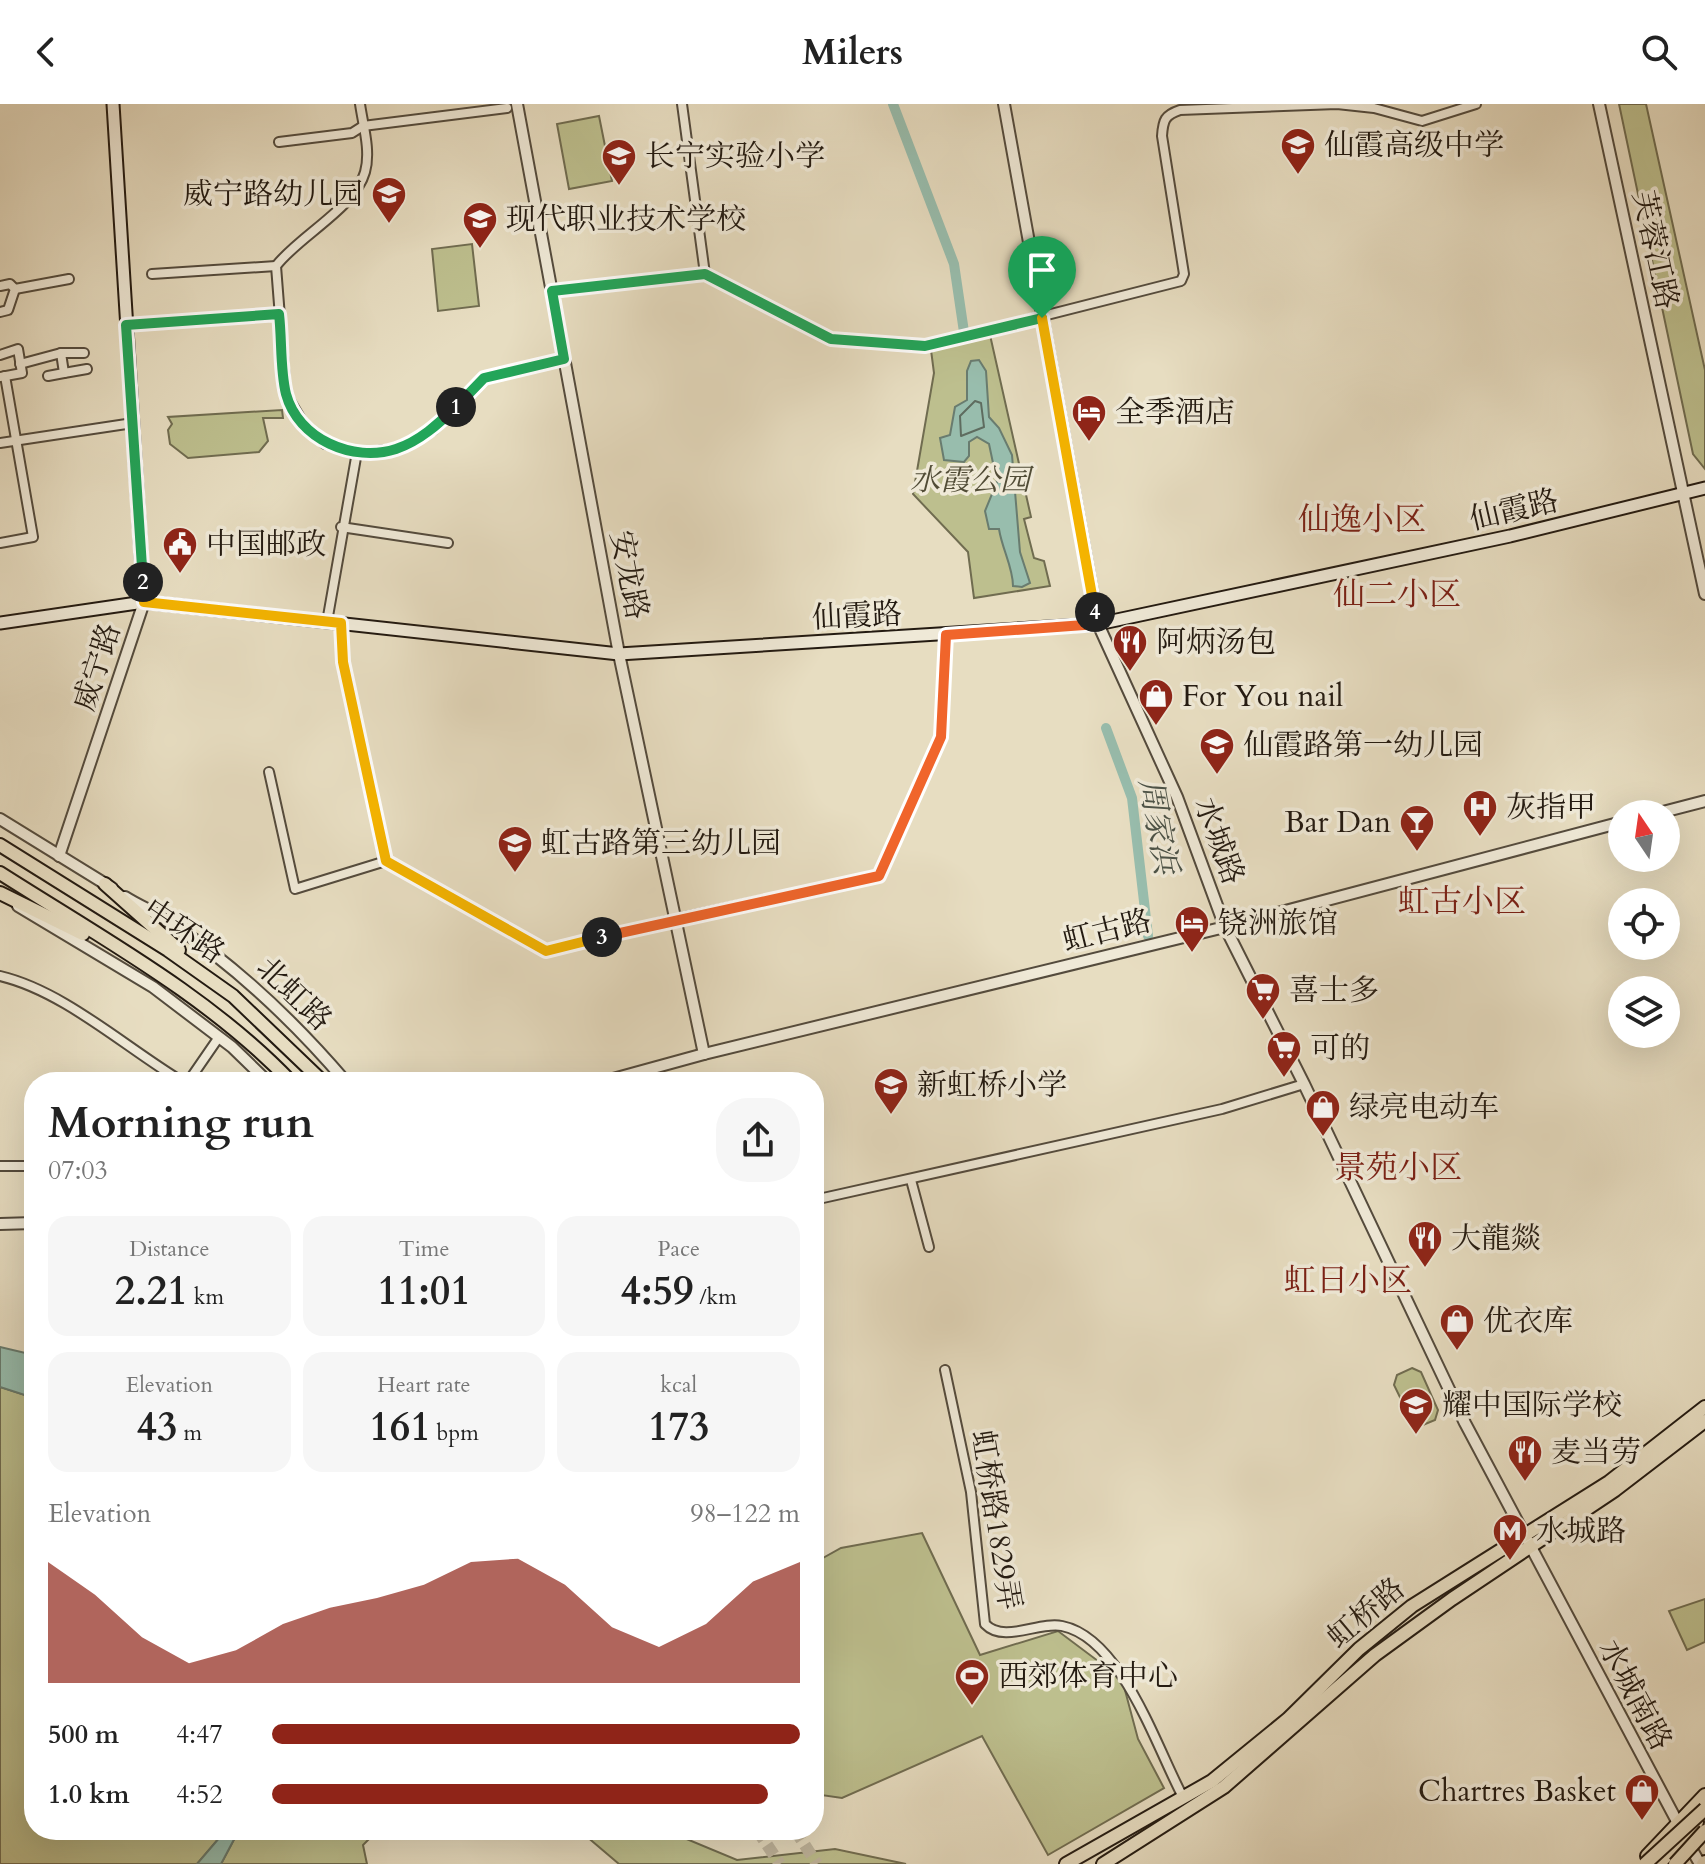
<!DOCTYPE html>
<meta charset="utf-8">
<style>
body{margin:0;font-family:Cardo,"Noto Serif SC",serif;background:#f6f6f6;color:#222;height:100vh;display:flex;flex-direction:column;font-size:30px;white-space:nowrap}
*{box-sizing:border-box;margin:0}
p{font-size:26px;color:#767676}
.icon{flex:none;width:44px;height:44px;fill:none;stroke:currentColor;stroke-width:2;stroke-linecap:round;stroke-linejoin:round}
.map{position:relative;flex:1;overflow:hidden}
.drawer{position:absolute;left:24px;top:968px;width:800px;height:768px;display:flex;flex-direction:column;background:#fff;border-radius:32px;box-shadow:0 8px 32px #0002}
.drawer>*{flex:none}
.needle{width:52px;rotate:347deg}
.buttons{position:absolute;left:1608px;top:696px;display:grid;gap:16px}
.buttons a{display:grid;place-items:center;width:72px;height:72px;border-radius:50%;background:#fff;box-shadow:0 8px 32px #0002;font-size:40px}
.pin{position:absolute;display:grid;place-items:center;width:68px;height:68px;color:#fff;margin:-82px -34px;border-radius:50% 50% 50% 0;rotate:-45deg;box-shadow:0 0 8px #0007}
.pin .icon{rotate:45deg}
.km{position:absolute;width:40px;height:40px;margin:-20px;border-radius:50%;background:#222;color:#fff;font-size:22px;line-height:40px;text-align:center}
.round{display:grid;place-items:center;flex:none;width:84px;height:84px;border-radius:32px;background:#f6f6f6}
.head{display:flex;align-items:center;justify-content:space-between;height:136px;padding:0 24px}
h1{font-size:44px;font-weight:800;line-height:60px}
.metrics{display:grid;grid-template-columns:repeat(3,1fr);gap:12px;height:136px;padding:8px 24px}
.metrics div{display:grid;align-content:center;border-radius:20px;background:#f6f6f6;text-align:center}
.metrics b{font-size:40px;font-weight:800}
.metrics small{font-size:22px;font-weight:400}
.metrics p{font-size:22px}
.chart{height:224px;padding:16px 24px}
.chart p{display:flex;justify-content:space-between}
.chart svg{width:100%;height:144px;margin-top:8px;fill:#8f2418;opacity:.7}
ul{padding:0 24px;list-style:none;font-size:26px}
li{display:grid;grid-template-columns:128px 96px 1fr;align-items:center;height:60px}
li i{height:20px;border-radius:10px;background:#8f2418}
header{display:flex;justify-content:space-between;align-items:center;height:104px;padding:0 24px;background:#fff;font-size:36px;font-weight:800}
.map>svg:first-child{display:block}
.green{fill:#bdbf8e;stroke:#706c50;stroke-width:2}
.water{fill:#98bdad;stroke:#697c6f;stroke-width:2}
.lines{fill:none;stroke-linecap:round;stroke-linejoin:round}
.shore{stroke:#5e6c5f;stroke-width:2}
.canal{stroke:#98bdad;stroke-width:10}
.trunk-tunnel{stroke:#c0b69e;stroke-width:12;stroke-dasharray:12 6;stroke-linecap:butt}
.minor-casing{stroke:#544b3d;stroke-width:12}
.tertiary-casing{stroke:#544b3d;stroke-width:14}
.secondary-casing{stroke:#231a11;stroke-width:15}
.primary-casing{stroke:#231a11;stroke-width:16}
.trunk-casing{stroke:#231a11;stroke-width:16}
.minor{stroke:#efe9d7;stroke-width:8}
.tertiary{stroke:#efe9d7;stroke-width:10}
.secondary{stroke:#efe9d7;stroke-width:11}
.primary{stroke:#e7ddc1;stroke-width:12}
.trunk{stroke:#e7ddc1;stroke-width:12}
.trunk-bridge-casing{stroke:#231a11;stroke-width:16;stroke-linecap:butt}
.trunk-bridge{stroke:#e7ddc1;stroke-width:12}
.split-1-casing{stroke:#fff;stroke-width:16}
.split-2-casing{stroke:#fff;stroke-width:16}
.split-3-casing{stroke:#fff;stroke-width:16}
.split-4-casing{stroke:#fff;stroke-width:16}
.split-5-casing{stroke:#fff;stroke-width:16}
.split-1{stroke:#22a559;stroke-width:10}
.split-2{stroke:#22a559;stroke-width:10}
.split-3{stroke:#f5b400;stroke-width:10}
.split-4{stroke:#f0652b;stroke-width:10}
.split-5{stroke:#f5b400;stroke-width:10}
.labels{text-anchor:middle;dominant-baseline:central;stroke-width:7;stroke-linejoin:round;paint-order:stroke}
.poi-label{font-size:30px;fill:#231a11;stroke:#efe9d7;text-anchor:start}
.street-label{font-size:30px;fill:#231a11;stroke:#efe9d7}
.park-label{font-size:30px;font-style:italic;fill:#514c36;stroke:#efe9d7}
.neighbourhood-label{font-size:32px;fill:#7a1f14;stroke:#efe9d7}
.water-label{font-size:32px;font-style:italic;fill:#4c5348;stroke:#efe9d7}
</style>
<header><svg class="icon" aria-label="back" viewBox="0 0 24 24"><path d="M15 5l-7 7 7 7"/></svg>Milers<svg class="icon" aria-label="search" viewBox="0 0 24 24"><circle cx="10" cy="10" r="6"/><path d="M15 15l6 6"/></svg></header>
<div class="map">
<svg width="1705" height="1760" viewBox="0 0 1705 1760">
<rect width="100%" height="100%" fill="#e7ddc1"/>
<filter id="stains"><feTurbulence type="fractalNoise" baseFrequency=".0025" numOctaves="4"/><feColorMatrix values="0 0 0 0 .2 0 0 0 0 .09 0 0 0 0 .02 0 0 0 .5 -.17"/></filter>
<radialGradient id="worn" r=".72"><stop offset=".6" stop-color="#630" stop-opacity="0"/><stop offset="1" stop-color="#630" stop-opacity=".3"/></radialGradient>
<g class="green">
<path d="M1619,0h27l59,266v99l-12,-15z"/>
<path d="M599,12l13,65 -43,8 -12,-65z"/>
<path d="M472,140l7,62 -41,5 -6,-62z"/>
<path d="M990,231l41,182 -7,2 10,39 10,3 6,25 -76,12 -6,-46 -55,-58 21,-121 -3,-23z"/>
<path d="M282,306l1,8h-20l5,23 -9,11 -71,6 -18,-14 -2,-14 4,-6 -4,-7z"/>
<path d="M1412,1264l9,4 17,38 -3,10 -12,5 -10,-1 -19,-39 3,-10z"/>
<path d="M0,1283l34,11v432h192l-29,34h-197z"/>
<path d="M922,1429l58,122 78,-24 64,48 16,60 26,49 -116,67 -66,-119 -140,62 -28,-4v-231l27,-15z"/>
<path d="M1705,1495v43l-18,8 -18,-39z"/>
<path d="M239,1726h139l-15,15 4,19h-146z"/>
<path d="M579,1726h86l72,30 98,-11 71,15h-287z"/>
</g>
<g class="water">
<path d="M979,256l7,11 3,46 10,11 13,27 8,97 10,31 -8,4 -9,-1c0,-19 -11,-37 -14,-57h-10l-4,-18 12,-29 -8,-38 -12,-7 -8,5v14l-5,6 -20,-2 -4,-22 10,-3 5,-28 12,-7v-29l4,-10z"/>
<path d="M0,1243l34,8v43l-34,-11z"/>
<path d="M226,1726h13l-18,34h-24z"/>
</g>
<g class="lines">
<path class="shore" d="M975,297l6,2 3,24 -23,9 -1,-20z"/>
<g class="canal">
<path d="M893,0l61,160 10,68"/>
<path d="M1106,624l26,70 16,138"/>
</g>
<g class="trunk-tunnel">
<path d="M757,1726l23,34"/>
<path d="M795,1726l22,34"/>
</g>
<g class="minor-casing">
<g id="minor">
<path d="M360,0c3,21 11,47 5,68 -10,36 -66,64 -89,94l10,128 19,32 20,18 36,9 34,-4 38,-19 51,-52 80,-19"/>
<path d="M682,0l23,170"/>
<path d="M279,38l73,-9 11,-7 144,-18"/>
<path d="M152,170l124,-8"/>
<path d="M0,182l10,-2 5,5 -7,21 -8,2"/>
<path d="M15,185l54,-10"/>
<path d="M552,187l153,-17 126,65 94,7 256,-65 3,-7 -22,-138c1,-16 3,-21 18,-26l157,-6 37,4 48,13 54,-17"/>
<path d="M126,221l153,-11"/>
<path d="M0,251l18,-6 4,24 -22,4"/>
<path d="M20,260l41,-11h23"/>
<path d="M64,269l23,-4"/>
<path d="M48,272l16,-3 -3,-20"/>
<path d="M0,339l133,-20"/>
<path d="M341,423l107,16"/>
<path d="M0,439l33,-6 -28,-161"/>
<path d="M327,518l30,-170"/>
<path d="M341,519l2,39 43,199 160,90 129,-32 204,-43 62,-139 5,-102"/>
<path d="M269,668l26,117 91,-28"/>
<path d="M0,872c64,15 126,72 183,106"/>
<path d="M188,978l31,-45"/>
<path d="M0,1062h34"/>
<path d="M911,1076l18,67"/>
<path d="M814,1096l408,-91 82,-25"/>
<path d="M945,1266l26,122 14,132c19,20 54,-3 77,2 60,12 95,123 121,171"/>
</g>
</g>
<g class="tertiary-casing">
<g id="tertiary">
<path d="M517,0l102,550 85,400"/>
<path d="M1004,0l94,520 79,173 48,130 79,157 161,339 215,404"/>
<path d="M1599,0l106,490"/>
<path d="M1655,710l50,-13"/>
<path d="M0,715l112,69"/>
<path d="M59,752l85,-254"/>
<path d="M125,793c14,9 30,15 43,24 68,45 125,99 178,161"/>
<path d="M18,802l135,81 79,60 36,35"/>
<path d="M602,978l102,-28 521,-127 397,-105"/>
<path d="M0,1120l34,-1"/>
<path d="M1687,1737l13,23"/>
</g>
</g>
<g class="secondary-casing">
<g id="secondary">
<path d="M113,0l31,498"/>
<path d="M0,519l144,-21 475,52 479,-30 412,-88 195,-48"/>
</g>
</g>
<g class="primary-casing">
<g id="primary">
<path d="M1647,1752l58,-61"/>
<path d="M1066,1760l146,-83 76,-62 71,-70 53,-43 197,-124 96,-75"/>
<path d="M1103,1760l121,-77 151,-132 77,-56 163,-109 90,-69"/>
<path d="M1659,1760l38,-42"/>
<path d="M1703,1760l2,-2"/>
</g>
</g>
<g class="trunk-casing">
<g id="trunk">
<path d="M0,741l168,105 65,46 90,86"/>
<path d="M0,769c100,64 209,123 291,209"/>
<path d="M105,780l74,66"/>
<path d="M0,789l83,41"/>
</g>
</g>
<use href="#minor" class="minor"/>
<use href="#tertiary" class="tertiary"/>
<use href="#secondary" class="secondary"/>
<use href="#primary" class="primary"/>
<use href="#trunk" class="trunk"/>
<g class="trunk-bridge-casing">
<g id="trunk-bridge">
<path d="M1645,1760l60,-55"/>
<path d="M1675,1760l30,-33"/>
</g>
</g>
<use href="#trunk-bridge" class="trunk-bridge"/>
</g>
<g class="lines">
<g class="split-1-casing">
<path id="split-1" d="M456,303l28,-29 80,-19 -12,-68 153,-17 126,65 94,7 117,-28"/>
</g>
<g class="split-2-casing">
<path id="split-2" d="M143,478l-17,-257 153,-11c3,25 1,56 7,80 12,45 67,69 110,55 24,-8 42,-25 60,-42"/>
</g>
<g class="split-3-casing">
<path id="split-3" d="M143,478l1,20 197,21 2,39 43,199 160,90 56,-14"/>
</g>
<g class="split-4-casing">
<path id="split-4" d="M602,833l277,-61 62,-139 5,-102 152,-11 -3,-12"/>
</g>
<g class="split-5-casing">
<path id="split-5" d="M1042,214l53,294"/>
</g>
<use href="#split-1" class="split-1"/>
<use href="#split-2" class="split-2"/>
<use href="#split-3" class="split-3"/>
<use href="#split-4" class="split-4"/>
<use href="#split-5" class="split-5"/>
</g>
<defs>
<g id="school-pin" transform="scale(1.8)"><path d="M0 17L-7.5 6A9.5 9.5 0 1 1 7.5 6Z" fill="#8f2418" stroke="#efe9d7"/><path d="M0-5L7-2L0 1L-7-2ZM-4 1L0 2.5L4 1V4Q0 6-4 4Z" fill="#fff"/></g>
<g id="hotel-pin" transform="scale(1.8)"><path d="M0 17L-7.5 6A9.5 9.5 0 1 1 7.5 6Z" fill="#8f2418" stroke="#efe9d7"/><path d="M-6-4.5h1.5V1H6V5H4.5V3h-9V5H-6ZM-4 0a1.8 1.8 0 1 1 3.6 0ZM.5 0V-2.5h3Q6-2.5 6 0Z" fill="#fff"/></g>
<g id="civic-pin" transform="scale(1.8)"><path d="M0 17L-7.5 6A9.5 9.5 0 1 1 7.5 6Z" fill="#8f2418" stroke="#efe9d7"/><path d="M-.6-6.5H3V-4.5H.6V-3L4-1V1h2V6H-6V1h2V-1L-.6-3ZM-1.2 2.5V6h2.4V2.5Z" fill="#fff"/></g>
<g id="restaurant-pin" transform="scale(1.8)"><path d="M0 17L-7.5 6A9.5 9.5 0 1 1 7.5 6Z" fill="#8f2418" stroke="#efe9d7"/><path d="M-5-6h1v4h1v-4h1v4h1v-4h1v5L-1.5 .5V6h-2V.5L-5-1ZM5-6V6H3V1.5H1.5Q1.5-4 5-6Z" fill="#fff"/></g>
<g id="shop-pin" transform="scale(1.8)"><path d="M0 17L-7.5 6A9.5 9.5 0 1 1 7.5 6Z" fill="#8f2418" stroke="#efe9d7"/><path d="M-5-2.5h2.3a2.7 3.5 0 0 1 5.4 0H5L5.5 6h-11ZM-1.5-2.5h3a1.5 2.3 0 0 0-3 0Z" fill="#fff"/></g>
<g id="hospital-pin" transform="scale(1.8)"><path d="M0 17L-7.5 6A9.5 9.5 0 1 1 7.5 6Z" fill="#8f2418" stroke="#efe9d7"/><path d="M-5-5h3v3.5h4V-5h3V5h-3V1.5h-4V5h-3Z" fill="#fff"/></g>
<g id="bar-pin" transform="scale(1.8)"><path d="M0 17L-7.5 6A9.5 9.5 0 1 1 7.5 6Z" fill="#8f2418" stroke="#efe9d7"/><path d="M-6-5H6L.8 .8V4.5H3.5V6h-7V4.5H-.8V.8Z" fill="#fff"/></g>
<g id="supermarket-pin" transform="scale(1.8)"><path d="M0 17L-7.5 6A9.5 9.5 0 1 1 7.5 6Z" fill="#8f2418" stroke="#efe9d7"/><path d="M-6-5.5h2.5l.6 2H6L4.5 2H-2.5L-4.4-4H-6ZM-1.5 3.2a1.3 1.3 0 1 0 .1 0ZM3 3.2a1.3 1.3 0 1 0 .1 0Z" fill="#fff"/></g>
<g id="metro-pin" transform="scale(1.8)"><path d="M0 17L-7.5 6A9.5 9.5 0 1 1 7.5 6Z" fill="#8f2418" stroke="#efe9d7"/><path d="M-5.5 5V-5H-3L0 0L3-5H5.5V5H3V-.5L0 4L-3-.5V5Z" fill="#fff"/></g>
<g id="stadium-pin" transform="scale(1.8)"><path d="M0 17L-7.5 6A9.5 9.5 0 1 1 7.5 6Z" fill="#8f2418" stroke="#efe9d7"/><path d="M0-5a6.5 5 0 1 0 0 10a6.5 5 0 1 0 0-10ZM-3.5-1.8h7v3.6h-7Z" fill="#fff"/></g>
</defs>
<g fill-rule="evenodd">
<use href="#school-pin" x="1298" y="41"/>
<use href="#school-pin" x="619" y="52"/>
<use href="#school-pin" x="389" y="90"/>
<use href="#school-pin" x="480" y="115"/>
<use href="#hotel-pin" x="1089" y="308"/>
<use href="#civic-pin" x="180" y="440"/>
<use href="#restaurant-pin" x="1130" y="538"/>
<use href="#shop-pin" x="1156" y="592"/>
<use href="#school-pin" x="1217" y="641"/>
<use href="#hospital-pin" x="1480" y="703"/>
<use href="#bar-pin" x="1417" y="718"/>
<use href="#school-pin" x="515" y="739"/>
<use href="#hotel-pin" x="1192" y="819"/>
<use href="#supermarket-pin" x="1263" y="886"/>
<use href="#supermarket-pin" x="1284" y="944"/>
<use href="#school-pin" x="891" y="981"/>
<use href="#shop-pin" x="1323" y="1003"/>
<use href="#restaurant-pin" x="1425" y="1134"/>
<use href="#shop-pin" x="1457" y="1217"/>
<use href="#school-pin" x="1416" y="1301"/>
<use href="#restaurant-pin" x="1525" y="1348"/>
<use href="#metro-pin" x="1510" y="1427"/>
<use href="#stadium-pin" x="972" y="1572"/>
<use href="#shop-pin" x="1642" y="1687"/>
</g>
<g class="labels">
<g class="poi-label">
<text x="1324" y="41">仙霞高级中学</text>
<text x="645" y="52">长宁实验小学</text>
<text x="363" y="90" text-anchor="end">威宁路幼儿园</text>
<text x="506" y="115">现代职业技术学校</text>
<text x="1115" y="308">全季酒店</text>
<text x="206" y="440">中国邮政</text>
<text x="1156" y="538">阿炳汤包</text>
<text x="1182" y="592">For You nail</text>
<text x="1243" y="641">仙霞路第一幼儿园</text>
<text x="1506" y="703">灰指甲</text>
<text x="1391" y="718" text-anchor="end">Bar Dan</text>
<text x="541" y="739">虹古路第三幼儿园</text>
<text x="1218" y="819">铙洲旅馆</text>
<text x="1289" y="886">喜士多</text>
<text x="1310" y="944">可的</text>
<text x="917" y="981">新虹桥小学</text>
<text x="1349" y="1003">绿亮电动车</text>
<text x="1451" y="1134">大龍燚</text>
<text x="1483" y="1217">优衣库</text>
<text x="1442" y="1301">耀中国际学校</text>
<text x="1551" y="1348">麦当劳</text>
<text x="1536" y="1427">水城路</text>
<text x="998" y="1572">西郊体育中心</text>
<text x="1616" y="1687" text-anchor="end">Chartres Basket</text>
</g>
<g class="street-label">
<text transform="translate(1655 146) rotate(78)">芙蓉江路</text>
<text transform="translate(1514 406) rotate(-13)">仙霞路</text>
<text transform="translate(629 471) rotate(79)">安龙路</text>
<text transform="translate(857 512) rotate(-3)">仙霞路</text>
<text transform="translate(97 563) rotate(-72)">威宁路</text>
<text transform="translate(1219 737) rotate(70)">水城路</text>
<text transform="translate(184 827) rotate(34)">中环路</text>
<text transform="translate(1107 827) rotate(-14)">虹古路</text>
<text transform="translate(294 890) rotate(44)">北虹路</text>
<text transform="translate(996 1416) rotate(81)">虹桥路1829弄</text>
<text transform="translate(1366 1509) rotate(-40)">虹桥路</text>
<text transform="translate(1635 1591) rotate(62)">水城南路</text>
</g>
<g class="park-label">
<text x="970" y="376">水霞公园</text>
</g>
<g class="neighbourhood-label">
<text x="1362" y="416">仙逸小区</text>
<text x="1397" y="491">仙二小区</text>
<text x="1462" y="798">虹古小区</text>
<text x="1398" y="1064">景苑小区</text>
<text x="1348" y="1177">虹日小区</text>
</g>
<g class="water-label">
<text transform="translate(1158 722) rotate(80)">周家浜</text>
</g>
</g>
<rect width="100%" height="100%" filter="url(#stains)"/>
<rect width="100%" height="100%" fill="url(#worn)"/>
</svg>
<div class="buttons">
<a><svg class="needle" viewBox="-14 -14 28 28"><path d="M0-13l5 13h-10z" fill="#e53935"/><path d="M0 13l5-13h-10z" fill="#767676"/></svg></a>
<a><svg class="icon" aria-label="locate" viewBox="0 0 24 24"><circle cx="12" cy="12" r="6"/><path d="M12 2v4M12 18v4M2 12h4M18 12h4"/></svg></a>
<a><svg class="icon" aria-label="layers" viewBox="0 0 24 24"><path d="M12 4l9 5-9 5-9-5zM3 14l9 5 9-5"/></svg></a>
</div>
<div class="pin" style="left:1042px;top:214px;background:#1e9e55"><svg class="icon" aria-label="arrive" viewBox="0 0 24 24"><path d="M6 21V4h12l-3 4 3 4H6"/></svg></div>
<b class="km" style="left:456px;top:303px">1</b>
<b class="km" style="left:143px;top:478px">2</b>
<b class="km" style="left:602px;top:833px">3</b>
<b class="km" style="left:1095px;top:508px">4</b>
<section class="drawer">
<div class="head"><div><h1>Morning run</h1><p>07:03</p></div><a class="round"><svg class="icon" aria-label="share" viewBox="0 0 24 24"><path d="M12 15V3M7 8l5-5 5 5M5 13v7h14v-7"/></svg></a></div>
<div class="metrics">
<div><p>Distance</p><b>2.21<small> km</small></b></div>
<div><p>Time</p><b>11:01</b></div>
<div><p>Pace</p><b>4:59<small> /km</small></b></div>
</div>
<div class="metrics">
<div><p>Elevation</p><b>43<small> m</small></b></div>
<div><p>Heart rate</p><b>161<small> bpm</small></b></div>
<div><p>kcal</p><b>173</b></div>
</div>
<div class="chart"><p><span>Elevation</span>98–122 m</p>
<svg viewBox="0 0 160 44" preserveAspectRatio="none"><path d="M0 44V7L10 17L20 30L30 38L40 34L50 26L60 21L70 18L80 14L90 7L100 6L110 14L120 27L130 33L140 26L150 13L160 7V44z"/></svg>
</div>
<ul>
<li><b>500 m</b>4:47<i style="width:100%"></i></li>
<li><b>1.0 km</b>4:52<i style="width:94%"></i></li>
</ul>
</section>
</div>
